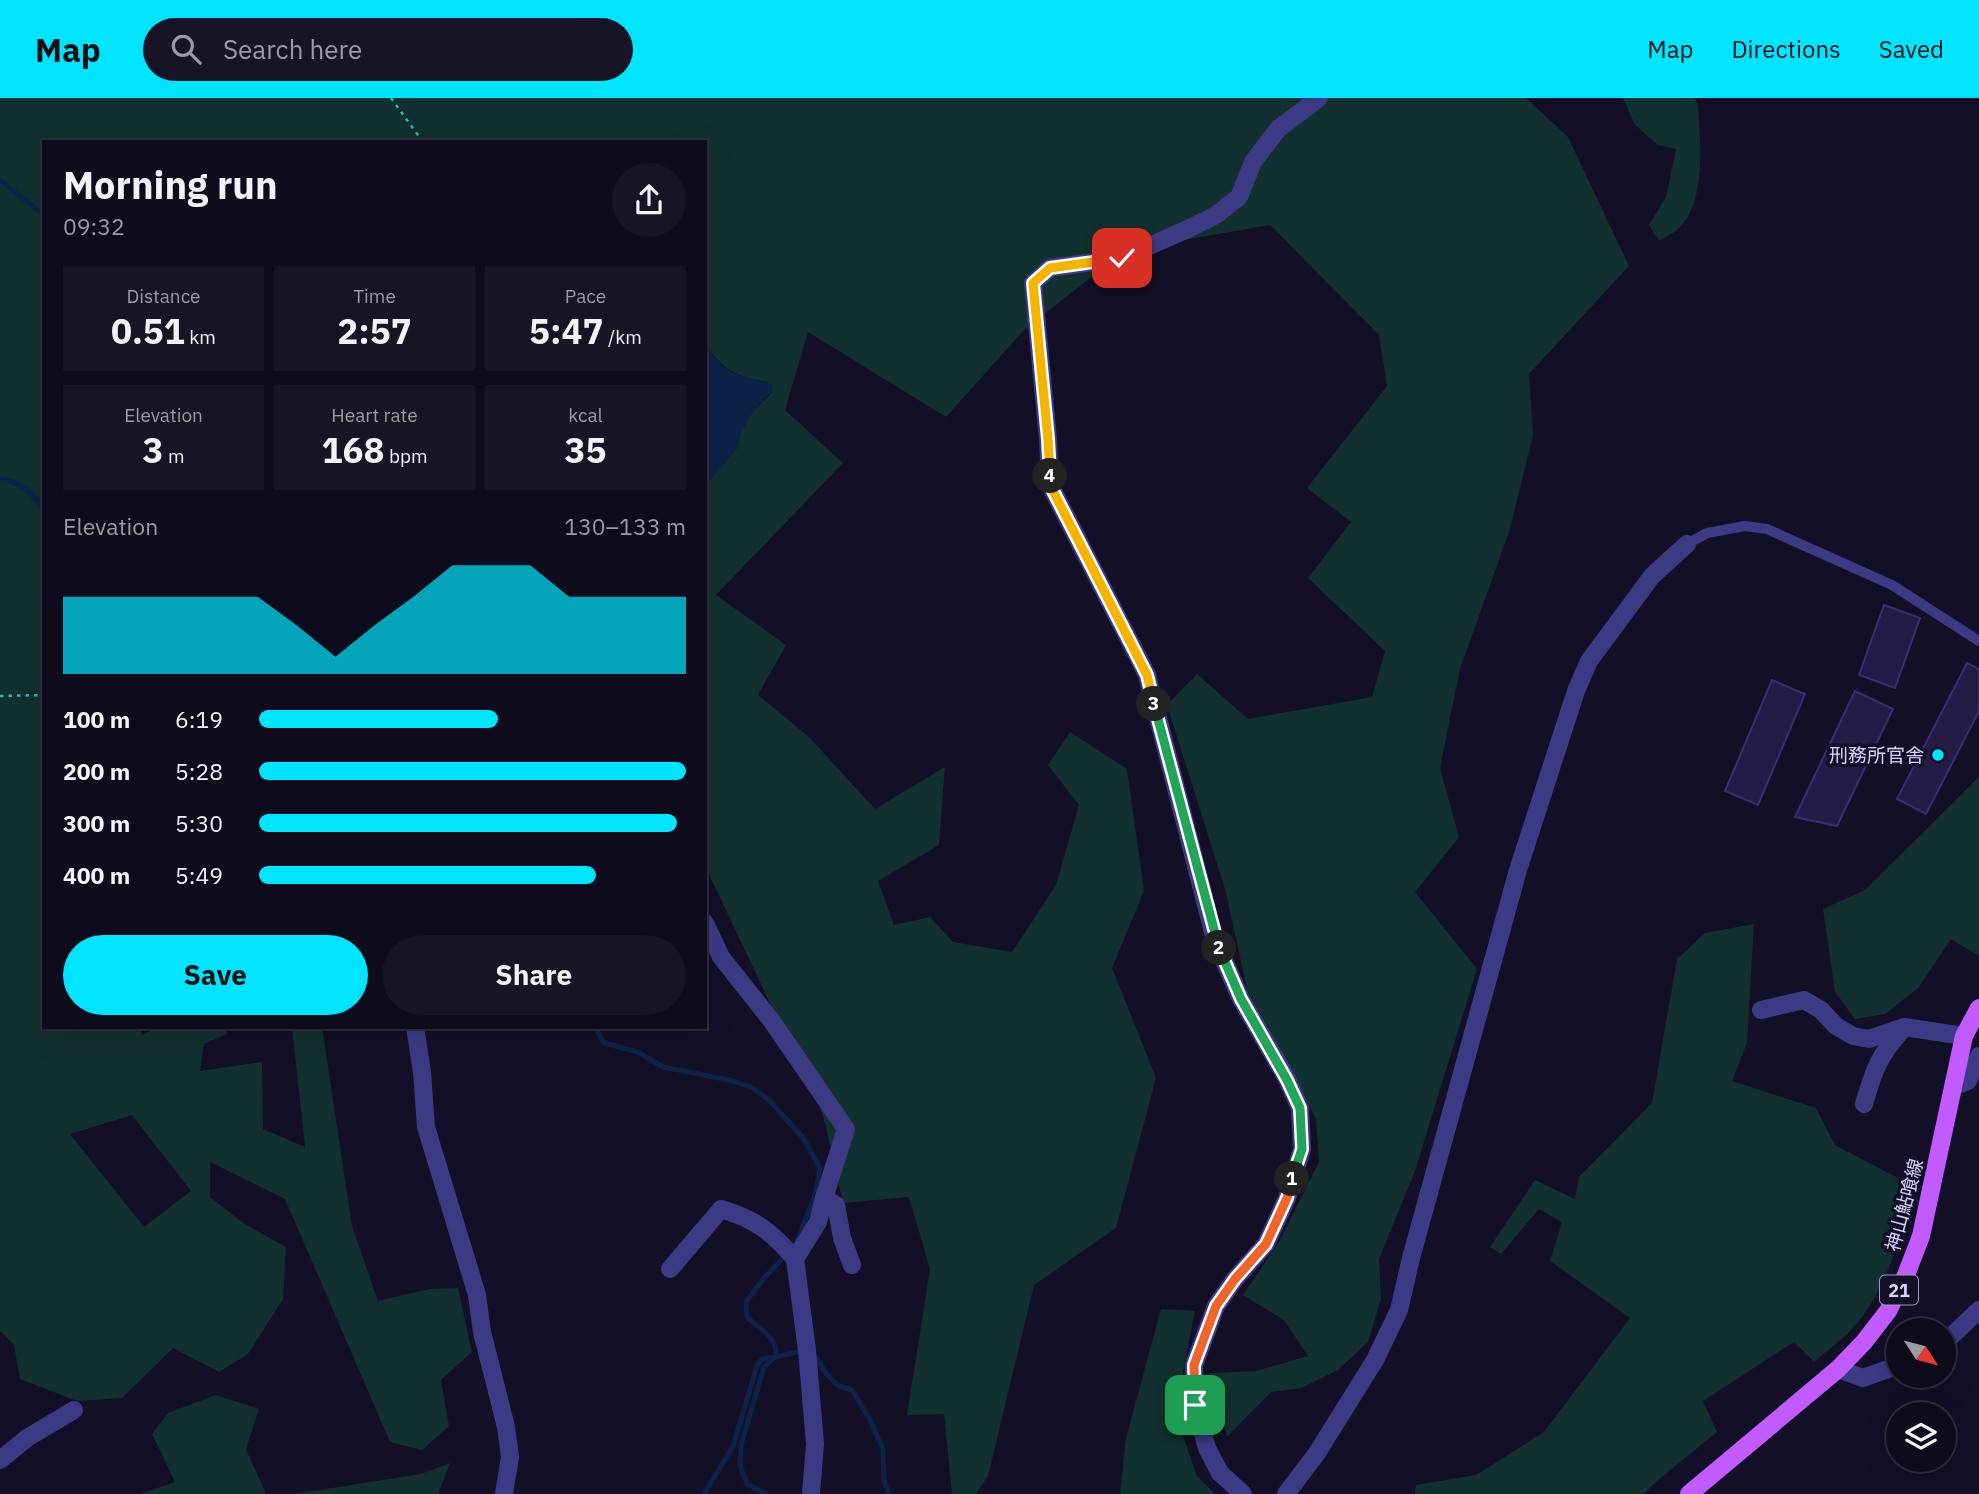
<!DOCTYPE html>
<meta charset="utf-8">
<style>
body{margin:0;font-family:"IBM Plex Sans","Noto Sans JP",sans-serif;background:#171425;color:#f1f3f6;height:100vh;display:flex;flex-direction:column;font-size:26px;white-space:nowrap}
*{box-sizing:border-box;margin:0}
p{font-size:23px;color:#9b9ba3}
.icon{flex:none;width:38px;height:38px;fill:none;stroke:currentColor;stroke-width:2;stroke-linecap:round;stroke-linejoin:round}
.map{position:relative;flex:1;overflow:hidden}
.side{position:absolute;left:42px;top:42px;width:665px;height:889px;display:flex;flex-direction:column;background:#0e0b1c;border-radius:0px;box-shadow:0 7px 28px #0002,0 0 0 2px #2e2b3b}
.side>*{flex:none}
.needle{width:46px;rotate:126deg}
.controls{position:absolute;left:1886px;top:1220px;display:grid;gap:14px}
.controls a{display:grid;place-items:center;width:70px;height:70px;border-radius:50%;background:#0e0b1c;box-shadow:0 7px 28px #0002,0 0 0 2px #2e2b3b;font-size:35px}
.pin{position:absolute;display:grid;place-items:center;width:60px;height:60px;color:#fff;margin:-30px;border-radius:14px;box-shadow:0 4px 10px #0006}
.km{position:absolute;width:35px;height:35px;margin:-18px;border-radius:50%;background:#222;color:#fff;font-size:19px;line-height:35px;text-align:center}
.round{display:grid;place-items:center;flex:none;width:74px;height:74px;border-radius:37px;background:#171425}
.overview{display:flex;align-items:center;justify-content:space-between;height:119px;padding:0 21px}
h1{font-size:38px;font-weight:700;line-height:52px}
.figures{display:grid;grid-template-columns:repeat(3,1fr);gap:10px;height:119px;padding:7px 21px}
.figures div{display:grid;align-content:center;border-radius:0px;background:#171425;text-align:center}
.figures b{font-size:35px;font-weight:700}
.figures small{font-size:19px;font-weight:400}
.figures p{font-size:19px}
.chart{height:196px;padding:14px 21px}
.chart p{display:flex;justify-content:space-between}
.chart svg{width:100%;height:126px;margin-top:7px;fill:#00e5ff;opacity:.7}
.action{display:flex;gap:14px;margin-top:auto;padding:14px 21px}
.action a{flex:1;height:80px;border-radius:42px;background:#00e5ff;color:#111;font-size:28px;font-weight:700;line-height:80px;text-align:center}
.action a+a{background:#171425;color:#f1f3f6}
ul{padding:0 21px;list-style:none;font-size:23px}
li{display:grid;grid-template-columns:112px 84px 1fr;align-items:center;height:52px}
li i{height:18px;border-radius:9px;background:#00e5ff}
header{display:flex;align-items:center;gap:42px;box-sizing:border-box;height:98px;padding:0 35px;background:#00e5ff;color:#111}
header strong{font-size:33px}
nav{display:flex;gap:38px;margin-inline-start:auto;font-size:24px}
.search{width:490px;height:63px;background:#171425;display:flex;align-items:center;gap:18px;box-sizing:border-box;padding:0 24px;border-radius:38px;color:#9b9ba3;font-size:26px}
.map>svg:first-child{display:block}
.green{fill:#12302f;fill-rule:evenodd}
.water{fill:#0c2248}
.lines{fill:none;stroke-linecap:round;stroke-linejoin:round}
.stream{stroke:#0c2248;stroke-width:5}
.building{fill:#241b47;stroke:#3b2d73;stroke-width:2}
.path{stroke:#2fb8b0;stroke-width:2.5;stroke-dasharray:3.5 5;stroke-linecap:butt}
.service{stroke:#3d3a85;stroke-width:10}
.minor{stroke:#3d3a85;stroke-width:18}
.tertiary{stroke:#3d3a85;stroke-width:18}
.primary{stroke:#c25bff;stroke-width:18}
.split-1-casing{stroke:#fff;stroke-width:14}
.split-2-casing{stroke:#fff;stroke-width:14}
.split-3-casing{stroke:#fff;stroke-width:14}
.split-4-casing{stroke:#fff;stroke-width:14}
.split-5-casing{stroke:#fff;stroke-width:14}
.split-1{stroke:#f0652b;stroke-width:9}
.split-2{stroke:#22a559;stroke-width:9}
.split-3{stroke:#22a559;stroke-width:9}
.split-4{stroke:#f5b400;stroke-width:9}
.split-5{stroke:#f5b400;stroke-width:9}
.poi-dot{fill:#00e5ff;stroke:#130f26;stroke-width:2.5}
.labels{text-anchor:middle;dominant-baseline:central;stroke-width:7;stroke-linejoin:round;paint-order:stroke}
.shield{fill:#130f26;stroke:#9e99be;stroke-width:2}
.shield-label{font-size:18px;font-weight:bold;fill:#d9d4ff}
.poi-label{font-size:19px;fill:#d9d4ff;stroke:#130f26;text-anchor:end}
.street-label{font-size:19px;fill:#d9d4ff;stroke:#130f26}
</style>
<header>
<strong>Map</strong>
<div class="search"><svg class="icon" aria-label="search" viewBox="0 0 24 24"><circle cx="10" cy="10" r="6"/><path d="M15 15l6 6"/></svg>Search here</div>
<nav><a>Map</a><a>Directions</a><a>Saved</a></nav>
</header>
<div class="map">
<svg width="1979" height="1396" viewBox="0 0 1979 1396">
<rect width="100%" height="100%" fill="#130f26"/>
<g class="green">
<path d="M0,0h1526l42,39 61,129 -100,108 4,61 -23,94 -50,140 -20,99 19,69 -44,55 62,77 -62,202 -36,88 2,40 -13,43 -30,28 -37,18 -30,4 -44,45 -18,-64 47,-2 52,-15 -24,-36 -41,-25 36,-53 40,-80 -3,-43 -69,-130 -22,-100 -58,-184 30,-31 51,45 124,-22 13,-46 -77,-73 43,-56 -44,-34 80,-102 -8,-51 -109,-110 -144,25 -102,80 -78,87 -138,-85 -23,78 58,53 -127,132 70,50 -28,50 51,42 66,72 70,-42 -6,78 -61,36 16,44 36,-8 23,25 59,10 44,-67 23,-80 -31,-40 22,-33 57,37 17,122 -32,77 44,110 -40,150 -82,57 -46,191 -12,18h-24l-8,-80 -37,1 23,-146 -21,-72 -66,6 -20,-88 -118,-249v-385h4l28,-33 4,-15 8,-17 23,-24 -5,-10c-31,-6 -43,-11 -62,-37v-203h-661v885h97l1,8 17,-8h67l1,7 -23,10 -4,27 62,-9 1,67 42,18 -13,-120h30l30,199 26,75 51,-12 29,-1 14,64 -31,28 8,46 -27,24 -32,-8 -105,-243 -75,-37v35l33,26 43,24 -3,52 -35,55 -29,18 -46,-24 -51,50 -45,3 -57,-22 -6,-34 -14,-14zM132,1017l59,76 -47,36 -74,-93z"/>
<path d="M1623,0h72l3,8c2,36 9,97 -20,123 -6,5 -13,8 -19,12l-10,-16 17,-28 10,-48 -18,-4 -23,-20z"/>
<path d="M1979,679v179l-28,-17 -33,49 -33,26 -30,5 -20,-27 -12,-83 42,-19z"/>
<path d="M1754,826l-7,119 -15,38 84,27 19,37 82,43c-15,44 -33,109 -66,142 -11,12 -25,21 -37,32l-20,-20 -91,59 14,31 -60,49 -13,13h-229l1,-9 60,-10 68,-43 86,-114 -80,-57 12,-39 -23,-13 -38,45 -11,-7 45,-67 40,19 4,-22 73,-74 25,-144 28,-26z"/>
<path d="M1161,1211l34,2 -20,102 22,63 18,18h-95l6,-56z"/>
<path d="M216,1297l43,14 -13,40 20,45h-126l35,-12 -23,-48 16,-21z"/>
<path d="M450,1365l-12,31h-144l127,-20z"/>
</g>
<path class="water" d="M705,247c10,15 22,28 40,32 10,3 19,3 28,9l-1,5 -23,25 -8,17 -4,15 -28,33h-4z"/>
<g class="lines">
<g class="stream">
<path d="M0,82l44,35"/>
<path d="M0,381c20,2 31,14 44,29"/>
<path d="M595,929l9,16 34,9 25,15 71,14 19,7 16,12 35,39 16,29 -5,27 -18,46"/>
<path d="M787,1156l-23,24 -18,24 1,15c12,11 33,22 28,40l22,-5 19,5 11,18 12,11 13,4 18,30 13,29 1,32 5,13"/>
<path d="M704,1396l29,-48 24,-80 5,-7 13,-2"/>
<path d="M766,1396l-19,-10 -7,-19 1,-20 23,-78 11,-10"/>
</g>
</g>
<g class="building">
<path d="M1884,507l36,13 -25,70 -36,-13z"/>
<path d="M1967,565l12,6v42l-53,103 -29,-15z"/>
<path d="M1772,582l33,14 -47,111 -33,-14z"/>
<path d="M1855,593l38,18 -56,117 -42,-9z"/>
</g>
<g class="lines">
<g class="path">
<path d="M391,0l32,44"/>
<path d="M0,598l44,-1"/>
</g>
<path class="service" d="M1687,446l20,-11 38,-7 22,3 125,56 87,56"/>
<g class="minor">
<path d="M705,825l16,34 50,63 75,109 -22,69 -6,24 -23,37 12,91 8,94 -4,50"/>
<path d="M1761,912l43,-10 17,10 15,16 17,10 16,3 35,-12 60,9"/>
<path d="M415,929l7,45 4,55 51,168 5,37 24,95 4,30 -6,37"/>
<path d="M1953,989l15,-6 11,-25"/>
<path d="M1864,1006c10,-34 14,-47 38,-74"/>
<path d="M824,1100l12,7 6,33 10,27"/>
<path d="M670,1171l51,-60c34,10 51,23 74,50"/>
<path d="M1944,1245l35,-33"/>
<path d="M1838,1271l25,9 36,-13"/>
<path d="M0,1362l27,-22 47,-28"/>
<path d="M1243,1396l-23,-21 -13,-25 -12,-43 -1,-40 22,-59 19,-27 31,-35 21,-46 15,-49 -2,-41 -13,-29 -46,-80 -26,-59 -68,-265 -97,-190 -2,-46 -15,-156 17,-15 72,-10 68,-30 26,-13 23,-18 14,-35 25,-33 41,-31"/>
</g>
<path class="tertiary" d="M1286,1396l31,-41 58,-93 24,-50 12,-52 107,-388 58,-179 13,-30 63,-85 35,-32"/>
<path class="primary" d="M1689,1396l149,-125 26,-27 24,-31 18,-36 15,-39 43,-200 15,-28"/>
</g>
<g class="lines">
<g class="split-1-casing">
<path id="split-1" d="M1195,1307l-1,-40 22,-59 19,-27 31,-35 21,-46 5,-19"/>
</g>
<g class="split-2-casing">
<path id="split-2" d="M1219,850l22,51 46,81 13,28 2,41 -10,30"/>
</g>
<g class="split-3-casing">
<path id="split-3" d="M1154,606l65,244"/>
</g>
<g class="split-4-casing">
<path id="split-4" d="M1050,378v9l97,190 7,29"/>
</g>
<g class="split-5-casing">
<path id="split-5" d="M1050,378l-2,-37 -15,-156 17,-15 72,-10"/>
</g>
<use href="#split-1" class="split-1"/>
<use href="#split-2" class="split-2"/>
<use href="#split-3" class="split-3"/>
<use href="#split-4" class="split-4"/>
<use href="#split-5" class="split-5"/>
</g>
<circle class="poi-dot" cx="1938" cy="657" r="7"/>
<g class="labels">
<rect class="shield" x="1880" y="1177.5" width="38" height="29" rx="5"/>
<g class="shield-label">
<text x="1899" y="1192">21</text>
</g>
<g class="poi-label">
<text x="1924" y="657">刑務所官舎</text>
</g>
<g class="street-label">
<text transform="translate(1904 1107) rotate(-75)">神山鮎喰線</text>
</g>
</g>
</svg>
<div class="controls">
<a><svg class="needle" viewBox="-14 -14 28 28"><path d="M0-13l5 13h-10z" fill="#e53935"/><path d="M0 13l5-13h-10z" fill="#9b9ba3"/></svg></a>
<a><svg class="icon" aria-label="layers" viewBox="0 0 24 24"><path d="M12 4l9 5-9 5-9-5zM3 14l9 5 9-5"/></svg></a>
</div>
<div class="pin" style="left:1195px;top:1307px;background:#1e9e55"><svg class="icon" aria-label="arrive" viewBox="0 0 24 24"><path d="M6 21V4h12l-3 4 3 4H6"/></svg></div>
<div class="pin" style="left:1122px;top:160px;background:#d93025"><svg class="icon" aria-label="check" viewBox="0 0 24 24"><path d="M5 12l5 5 9-10"/></svg></div>
<b class="km" style="left:1292px;top:1081px">1</b>
<b class="km" style="left:1219px;top:850px">2</b>
<b class="km" style="left:1154px;top:606px">3</b>
<b class="km" style="left:1050px;top:378px">4</b>
<section class="side">
<div class="overview"><div><h1>Morning run</h1><p>09:32</p></div><a class="round"><svg class="icon" aria-label="share" viewBox="0 0 24 24"><path d="M12 15V3M7 8l5-5 5 5M5 13v7h14v-7"/></svg></a></div>
<div class="figures">
<div><p>Distance</p><b>0.51<small> km</small></b></div>
<div><p>Time</p><b>2:57</b></div>
<div><p>Pace</p><b>5:47<small> /km</small></b></div>
</div>
<div class="figures">
<div><p>Elevation</p><b>3<small> m</small></b></div>
<div><p>Heart rate</p><b>168<small> bpm</small></b></div>
<div><p>kcal</p><b>35</b></div>
</div>
<div class="chart"><p><span>Elevation</span>130–133 m</p>
<svg viewBox="0 0 160 44" preserveAspectRatio="none"><path d="M0 44V17L10 17L20 17L30 17L40 17L50 17L60 27L70 38L80 27L90 17L100 6L110 6L120 6L130 17L140 17L150 17L160 17V44z"/></svg>
</div>
<ul>
<li><b>100 m</b>6:19<i style="width:56%"></i></li>
<li><b>200 m</b>5:28<i style="width:100%"></i></li>
<li><b>300 m</b>5:30<i style="width:98%"></i></li>
<li><b>400 m</b>5:49<i style="width:79%"></i></li>
</ul>
<div class="action"><a>Save</a><a>Share</a></div>
</section>
</div>
